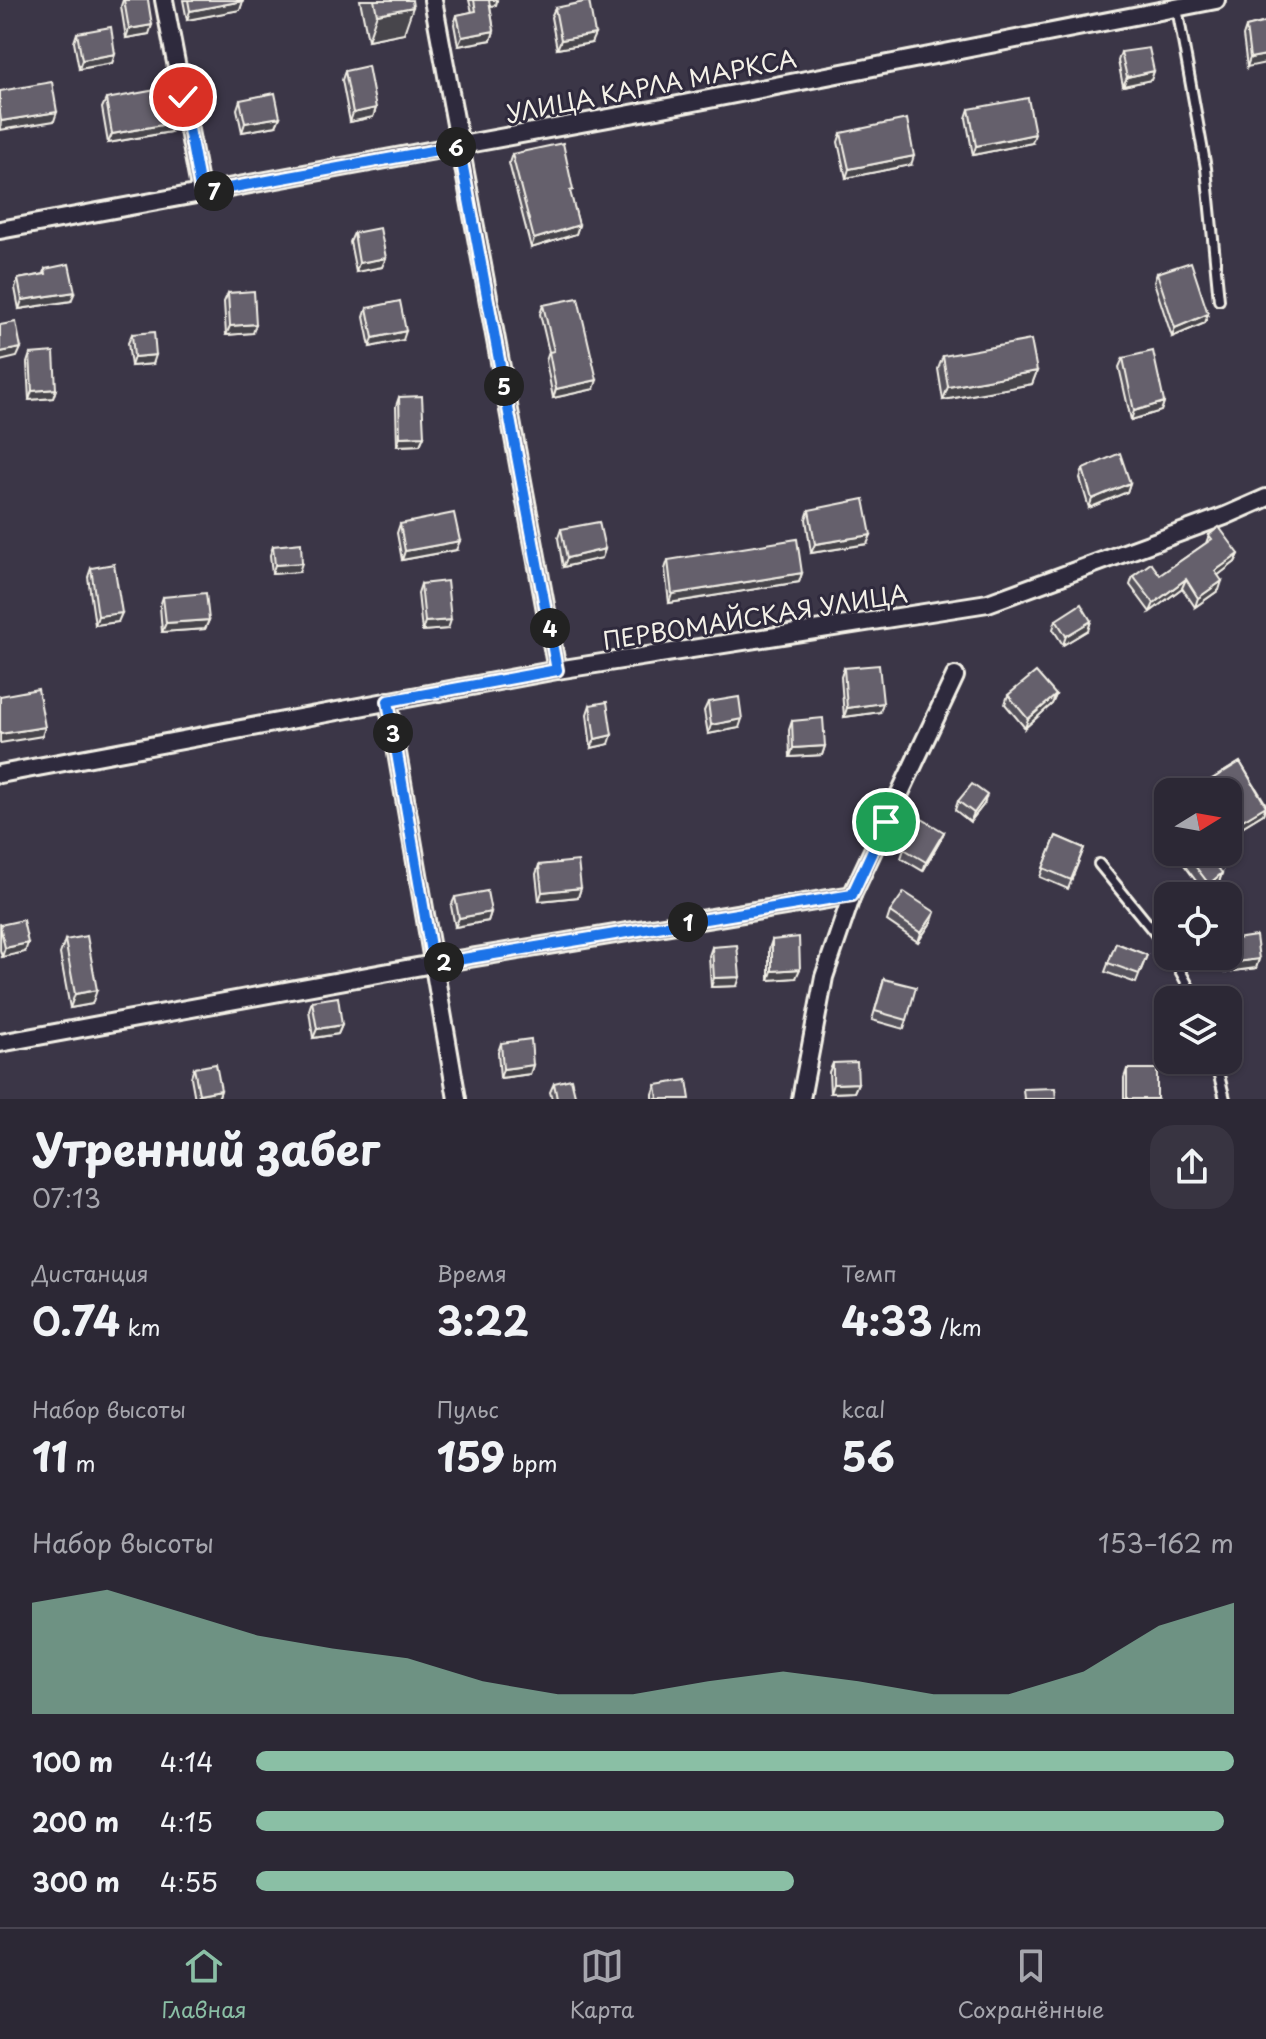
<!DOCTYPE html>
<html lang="ru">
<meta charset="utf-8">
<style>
body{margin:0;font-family:"Playpen Sans",sans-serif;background:#383441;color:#f1f3f6;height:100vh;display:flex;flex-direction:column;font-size:30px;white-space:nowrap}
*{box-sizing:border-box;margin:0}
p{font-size:26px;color:#a6a6ad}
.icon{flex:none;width:44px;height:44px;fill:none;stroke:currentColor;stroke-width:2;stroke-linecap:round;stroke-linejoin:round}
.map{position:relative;height:1099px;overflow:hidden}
.details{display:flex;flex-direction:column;background:#2c2835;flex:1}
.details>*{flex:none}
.needle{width:52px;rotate:79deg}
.tools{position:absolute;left:1154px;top:778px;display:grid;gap:16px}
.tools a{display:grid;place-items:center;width:88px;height:88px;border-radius:16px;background:#2c2835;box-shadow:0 2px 6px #0004,0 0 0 2px #484450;font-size:40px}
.pin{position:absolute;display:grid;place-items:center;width:68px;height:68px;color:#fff;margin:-34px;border:4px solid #fff;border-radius:50%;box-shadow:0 2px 8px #0007}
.km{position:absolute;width:40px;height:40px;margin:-20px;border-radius:50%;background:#222;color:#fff;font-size:22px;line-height:40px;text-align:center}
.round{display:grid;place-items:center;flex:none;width:84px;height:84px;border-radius:24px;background:#383441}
.head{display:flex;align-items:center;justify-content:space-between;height:136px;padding:0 32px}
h1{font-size:44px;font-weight:700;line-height:60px}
.figures{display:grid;grid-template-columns:repeat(3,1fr);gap:12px;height:136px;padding:8px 32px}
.figures div{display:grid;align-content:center}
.figures b{font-size:40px;font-weight:700}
.figures small{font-size:22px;font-weight:400}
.figures p{font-size:22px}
.chart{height:224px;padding:16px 32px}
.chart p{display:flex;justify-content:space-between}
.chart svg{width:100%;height:144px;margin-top:8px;fill:#8abfa5;opacity:.7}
ul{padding:0 32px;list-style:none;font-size:26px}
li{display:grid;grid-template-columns:128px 96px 1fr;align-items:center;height:60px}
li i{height:20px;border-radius:10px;background:#8abfa5}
.menu{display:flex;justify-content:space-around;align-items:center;height:112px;border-top:2px solid #484450;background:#2c2835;font-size:22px;color:#a6a6ad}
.menu a{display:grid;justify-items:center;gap:4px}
.menu .on{color:#8abfa5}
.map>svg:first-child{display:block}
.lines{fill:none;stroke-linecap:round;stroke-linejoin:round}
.lane-casing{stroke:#f4f1e8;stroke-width:14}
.street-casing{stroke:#f4f1e8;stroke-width:22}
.lane{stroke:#2f2a3d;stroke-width:8}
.street{stroke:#2f2a3d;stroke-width:16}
.wall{fill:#57535d;stroke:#f4f1e8;stroke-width:2}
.shaded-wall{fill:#47444c;stroke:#f4f1e8;stroke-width:2}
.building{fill:#65616c;stroke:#f4f1e8;stroke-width:2}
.route-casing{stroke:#fff;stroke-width:16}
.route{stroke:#1a73e8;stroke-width:10}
.labels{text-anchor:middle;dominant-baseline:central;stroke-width:6;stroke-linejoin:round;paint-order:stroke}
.street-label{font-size:24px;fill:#f4f1e8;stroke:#2f2a3d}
</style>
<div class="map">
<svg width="1266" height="1099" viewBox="0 0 1266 1099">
<rect width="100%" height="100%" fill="#3b3647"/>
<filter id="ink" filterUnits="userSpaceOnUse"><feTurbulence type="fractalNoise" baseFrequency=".0125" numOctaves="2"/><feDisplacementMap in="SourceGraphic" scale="16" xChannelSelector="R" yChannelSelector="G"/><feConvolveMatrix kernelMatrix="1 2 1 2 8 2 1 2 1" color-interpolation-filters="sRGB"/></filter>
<g filter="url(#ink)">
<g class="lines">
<g class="lane-casing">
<g id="lane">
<path d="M1177,8l29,160 13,132"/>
<path d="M1099,864l69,85"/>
<path d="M1172,956l24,44"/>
<path d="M1215,1060l10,39"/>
</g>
</g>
<g class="street-casing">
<g id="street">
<path d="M164,0l37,193"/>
<path d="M433,0l124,670"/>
<path d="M0,230l663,-122 553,-108"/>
<path d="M388,701l69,398"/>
<path d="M0,774l557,-104 431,-67 237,-87 41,-18"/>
<path d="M0,1043l433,-79 419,-69"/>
<path d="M801,1099l23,-122 28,-82 103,-219"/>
</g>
</g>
<use href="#lane" class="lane"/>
<use href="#street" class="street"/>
</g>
<g class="wall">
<path d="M123,0h25l1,34 -23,4 -5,-32z"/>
<path d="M183,0h60l-3,10 -53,10z"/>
<path d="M360,0h52l-8,33 -36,7z"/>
<path d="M469,0h28l-1,5 -6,1 4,25 -3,9 -33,6 -4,-22 3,-9 15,-3z"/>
<path d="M555,8l36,35 -34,6 -6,-32z"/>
<path d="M1266,22l-19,45 -4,-31 3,-9z"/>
<path d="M77,33l38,21 -3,9 -33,6 -5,-27z"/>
<path d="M1121,52l33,19 -3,9 -28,6 -5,-25z"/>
<path d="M345,71l31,37 -3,9 -23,5 -8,-42z"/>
<path d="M106,99l64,33 -62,11 -6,-35z"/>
<path d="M240,100l40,17 -4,9 -34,6 -5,-23z"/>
<path d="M969,109l63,34 -59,12 -7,-37z"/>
<path d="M841,133l70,32 -65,13 -8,-36z"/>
<path d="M512,154l59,42 8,29 -3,9 -45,14 -22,-85z"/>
<path d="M354,233l28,34 -26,5 -6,-30z"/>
<path d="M45,269l26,32 -52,8 -4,-21 3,-9 26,-5z"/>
<path d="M1157,273l51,41 -3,9 -33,14 -18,-55z"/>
<path d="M228,293l25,40 -27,2 -2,-33z"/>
<path d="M543,305l51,84 -41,9 -7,-37 3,-9 -9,-38z"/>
<path d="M367,308l36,32 -33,7 -6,-30z"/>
<path d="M132,334l21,30 -22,2 -3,-23z"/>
<path d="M30,354l26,35 -3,9 -24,2 -2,-37z"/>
<path d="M943,356l94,15 -5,13 -89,16 -5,-31z"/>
<path d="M1123,358l41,44 -3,9 -30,9 -12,-53z"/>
<path d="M399,397l25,39 -4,9 -23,1 -1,-40z"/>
<path d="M1083,469l47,14 -3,9 -38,16 -9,-30z"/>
<path d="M809,510l58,34 -56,9 -5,-34z"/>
<path d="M400,524l56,26 -54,10 -5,-27z"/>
<path d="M561,529l44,20 -3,9 -39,9 -5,-29z"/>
<path d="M1209,535l30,19 -4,8 -17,13 1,15 -24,17 -13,-19 -32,24 -20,-27 3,-9 27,-1 46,-32z"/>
<path d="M273,546l26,26 -27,2 -2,-19z"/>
<path d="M668,560l134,13 -3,9 -130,21 -4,-34z"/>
<path d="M91,568l27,54 -23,3 -7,-48z"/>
<path d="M421,584l27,45 -26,2 -4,-38z"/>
<path d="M163,597l46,23 -4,9 -43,3 -2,-26z"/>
<path d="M1056,620l35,1 -3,9 -25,15 -10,-16z"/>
<path d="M844,668l36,44 -36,5 -3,-40z"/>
<path d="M1008,695h48l-4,9 -27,24 -20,-24z"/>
<path d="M708,702l31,26 -31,6 -4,-23z"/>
<path d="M590,705l19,39 -18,4 -4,-34z"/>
<path d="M792,721l33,25 -3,9 -32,2 -1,-27z"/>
<path d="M1240,762l26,42v3l-3,7 -31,19 -4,-6v-35h-22l-1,-2 4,-9z"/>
<path d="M958,801l26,3 -14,18 -15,-12z"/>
<path d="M944,832l-4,9 -17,30 -22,-13 3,-9z"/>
<path d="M1056,836l28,12 -16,41 -28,-12z"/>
<path d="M1185,853l37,20 -3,9 -14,11 -23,-31z"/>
<path d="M539,865l42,23 -3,9 -39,4 -3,-27z"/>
<path d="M455,897l36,15 -3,9 -33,6 -4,-21z"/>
<path d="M890,912l42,9 -14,21 -31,-21z"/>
<path d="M0,925l25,27 -23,5 -2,-7z"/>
<path d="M65,940l27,64 -22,4 -10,-54z"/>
<path d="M772,940l24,38 -27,2v-31z"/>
<path d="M1116,943l31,12 -11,28 -31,-11z"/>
<path d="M712,947l25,39 -26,1 -2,-31z"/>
<path d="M1223,956h5l31,3 -3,9 -30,4z"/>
<path d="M884,979l23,41 -3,9 -32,-9z"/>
<path d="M312,1001l30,24 -4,9 -25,4 -4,-28z"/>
<path d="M1168,1039v18l-3,-11z"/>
<path d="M501,1043l32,22 -3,9 -30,4 -2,-26z"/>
<path d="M833,1063l25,20 -4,9 -24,1 -1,-21z"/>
<path d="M194,1068l27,22 -3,9h-23l-4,-22z"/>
<path d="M1127,1069l30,30h-33v-21z"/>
<path d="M554,1083l22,16h-24l-2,-7z"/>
<path d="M656,1085l34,14h-37v-5z"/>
</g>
<g class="shaded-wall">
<path d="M488,0h9l-1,5 -11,2z"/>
<path d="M243,1l-3,9 -53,10 3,-9z"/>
<path d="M413,7l-9,26 -36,7 9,-26z"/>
<path d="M152,25l-3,9 -23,4 3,-9z"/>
<path d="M494,31l-3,9 -33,6 4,-9z"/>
<path d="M595,34l-4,9 -34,6 4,-9z"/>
<path d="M115,54l-3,9 -33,6 3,-9z"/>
<path d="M1266,55v8l-19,4 3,-9z"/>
<path d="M1154,71l-3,9 -28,6 4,-9z"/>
<path d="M376,108l-3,9 -23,5 3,-9z"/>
<path d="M57,112l-3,9 -54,9 1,-9z"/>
<path d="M280,117l-4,9 -34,6 3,-9z"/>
<path d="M173,123l-3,9 -62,11 4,-9z"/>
<path d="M1035,134l-3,9 -59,12 3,-9z"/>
<path d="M914,156l-3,9 -65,13 3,-9z"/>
<path d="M579,225l-3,9 -45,14 3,-9z"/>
<path d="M386,258l-4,9 -26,5 3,-9z"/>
<path d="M75,292l-4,9 -52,8 3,-9z"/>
<path d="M1208,314l-3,9 -33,14 3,-9z"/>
<path d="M256,324l-3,9 -27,2 4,-9z"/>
<path d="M406,331l-3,9 -33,7 3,-9z"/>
<path d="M21,348l-4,9 -17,4v-9z"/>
<path d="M156,355l-3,9 -22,2 3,-9z"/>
<path d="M1037,371l-5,13 -89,16 5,-13z"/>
<path d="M597,380l-3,9 -41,9 3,-9z"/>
<path d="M56,389l-3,9 -24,2 3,-9z"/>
<path d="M1164,402l-3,9 -30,9 3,-9z"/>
<path d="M424,436l-4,9 -23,1 3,-9z"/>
<path d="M1130,483l-3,9 -38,16 3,-9z"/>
<path d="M871,535l-4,9 -56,9 4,-9z"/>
<path d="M460,541l-4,9 -54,10 3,-9z"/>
<path d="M605,549l-3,9 -39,9 4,-9z"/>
<path d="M1239,554l-4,8 -23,18 3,-9z"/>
<path d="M302,563l-3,9 -27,2 3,-9z"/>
<path d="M802,573l-3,9 -130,21 3,-9z"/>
<path d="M1186,579l-4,9 -32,24 4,-9z"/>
<path d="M1222,581l-3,9 -24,17 3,-9z"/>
<path d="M122,613l-4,9 -23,3 3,-9z"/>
<path d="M209,620l-4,9 -43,3 4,-9z"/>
<path d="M451,620l-3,9 -26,2 3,-9z"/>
<path d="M1091,621l-3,9 -25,15 3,-9z"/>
<path d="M1056,695l-4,9 -27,24 3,-9z"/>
<path d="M883,703l-3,9 -36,5 3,-9z"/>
<path d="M742,719l-3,9 -31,6 3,-9z"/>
<path d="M45,727l-3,9 -42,7v-9z"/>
<path d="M612,735l-3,9 -18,4 4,-9z"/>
<path d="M825,746l-3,9 -32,2 3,-9z"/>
<path d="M987,795l-3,9 -14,18 4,-9z"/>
<path d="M1266,806l-3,8 -31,19 4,-9z"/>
<path d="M944,832l-4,9 -17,30 3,-9z"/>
<path d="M1222,873l-3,9 -14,11 4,-9z"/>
<path d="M581,888l-3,9 -39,4 3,-9z"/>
<path d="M491,912l-3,9 -33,6 4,-9z"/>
<path d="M935,912l-3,9 -14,21 3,-9z"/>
<path d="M28,943l-3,9 -23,5 3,-9z"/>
<path d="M1259,959l-3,9 -30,4 3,-9z"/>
<path d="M800,969l-4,9 -27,2 3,-9z"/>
<path d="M740,977l-3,9 -26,1 3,-9z"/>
<path d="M97,990l-5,14 -22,4 5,-14z"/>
<path d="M342,1025l-4,9 -25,4 4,-9z"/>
<path d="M533,1065l-3,9 -30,4 3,-9z"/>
<path d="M858,1083l-4,9 -24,1 3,-9z"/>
<path d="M221,1090l-3,9h-21l2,-5z"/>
</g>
<g class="building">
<path d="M124,0h24l4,25 -23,4z"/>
<path d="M188,0h55v1l-53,10z"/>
<path d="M374,0h38l1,7 -36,7z"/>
<path d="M474,0h15l5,31 -32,6 -5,-22 19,-4z"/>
<path d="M589,1l6,33 -34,6 -6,-32z"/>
<path d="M1266,22v33l-16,3 -4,-31z"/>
<path d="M111,27l4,27 -33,6 -5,-27z"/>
<path d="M1149,48l5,23 -27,6 -6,-25z"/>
<path d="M368,66l8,42 -23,5 -8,-42z"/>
<path d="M52,82l5,30 -56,9 -1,-8v-22z"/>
<path d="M167,88l6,35 -61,11 -6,-35z"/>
<path d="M275,93l5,24 -35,6 -5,-23z"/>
<path d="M1028,98l7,36 -59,12 -7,-37z"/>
<path d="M907,119l7,37 -65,13 -8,-36z"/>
<path d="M563,143l10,47 -3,1 9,34 -45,14 -22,-85z"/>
<path d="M380,228l6,30 -27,5 -5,-30z"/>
<path d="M1191,262l17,52 -33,14 -18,-55z"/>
<path d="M69,264l6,28 -53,8 -4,-21 28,-5 -1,-5z"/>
<path d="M254,291l2,33 -26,2 -2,-33z"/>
<path d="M578,298l19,82 -41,9 -7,-37 5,-1 -11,-46z"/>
<path d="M400,301l6,30 -33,7 -6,-30z"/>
<path d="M16,322l5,26 -21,4v-27z"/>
<path d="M154,332l2,23 -22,2 -2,-23z"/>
<path d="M1031,340l6,31 -89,16 -5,-31z"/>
<path d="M1153,351l11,51 -30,9 -11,-53z"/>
<path d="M54,352l2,37 -24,2 -2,-37z"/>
<path d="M422,396l2,40 -24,1 -1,-40z"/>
<path d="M1120,453l10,30 -38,16 -9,-30z"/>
<path d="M864,499l7,36 -56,9 -6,-34z"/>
<path d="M454,513l6,28 -55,10 -5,-27z"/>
<path d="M599,522l6,27 -38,9 -6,-29z"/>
<path d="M1219,527l20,27 -24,17 7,10 -24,17 -12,-19 -32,24 -21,-27 18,-13 9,12 52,-36 -3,-4z"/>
<path d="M797,539l5,34 -130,21 -4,-34z"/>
<path d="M301,543l1,20 -27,2 -2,-19z"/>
<path d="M114,564l8,49 -24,3 -7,-48z"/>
<path d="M447,581l4,39 -26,2 -4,-38z"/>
<path d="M206,593l3,27 -43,3 -3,-26z"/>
<path d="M1081,604l10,17 -25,15 -10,-16z"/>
<path d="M879,665l4,38 -36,5 -3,-40z"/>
<path d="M1036,672l20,23 -28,24 -20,-24z"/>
<path d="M38,689l7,38 -45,7v-38z"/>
<path d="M739,697l3,22 -31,6 -3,-23z"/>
<path d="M607,702l5,33 -17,4 -5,-34z"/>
<path d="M823,718l2,28 -32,2 -1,-27z"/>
<path d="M1240,762l26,44 -30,18 -8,-12v-20h-13l-6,-11z"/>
<path d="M972,784l15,11 -13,18 -16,-12z"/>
<path d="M922,819l22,13 -18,30 -22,-13z"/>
<path d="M1056,836l28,12 -13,32 -28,-12z"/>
<path d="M1186,852h20l16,21 -13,11 -24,-31z"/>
<path d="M578,861l3,27 -39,4 -3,-27z"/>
<path d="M487,891l4,21 -32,6 -4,-21z"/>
<path d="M904,892l31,20 -14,21 -31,-21z"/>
<path d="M23,920l5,23 -23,5 -5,-23z"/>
<path d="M87,936l10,54 -22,4 -10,-54z"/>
<path d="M1256,936l3,23 -30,4 -1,-23z"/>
<path d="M799,937l1,32 -28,2v-31z"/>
<path d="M1116,943l31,12 -8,19 -31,-11z"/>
<path d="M737,945l3,32 -26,1 -2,-31z"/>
<path d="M884,979l32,8 -9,33 -32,-9z"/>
<path d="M338,997l4,28 -25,4 -5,-28z"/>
<path d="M531,1039l2,26 -30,4 -2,-26z"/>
<path d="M857,1062l1,21 -25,1v-21z"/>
<path d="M216,1064l5,26 -22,4 -5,-26z"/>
<rect x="1127" y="1069" width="30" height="30"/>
<path d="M571,1079l5,20h-19l-3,-16z"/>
<path d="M687,1080l3,19h-32l-2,-14z"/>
<path d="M1055,1088l1,11h-32l-1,-10z"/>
</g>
</g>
<g class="lines" filter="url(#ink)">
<g class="route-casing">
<path id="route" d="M183,97l18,96 258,-47 98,524 -169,31 45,263 419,-69 34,-73"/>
</g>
<use href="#route" class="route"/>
</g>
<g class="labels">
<g class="street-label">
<text transform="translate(651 85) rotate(-11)">УЛИЦА КАРЛА МАРКСА</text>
<text transform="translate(755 616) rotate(-9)">ПЕРВОМАЙСКАЯ УЛИЦА</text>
</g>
</g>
</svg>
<div class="tools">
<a><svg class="needle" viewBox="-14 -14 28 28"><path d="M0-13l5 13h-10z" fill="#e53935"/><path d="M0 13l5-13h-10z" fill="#a6a6ad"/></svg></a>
<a><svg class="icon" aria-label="locate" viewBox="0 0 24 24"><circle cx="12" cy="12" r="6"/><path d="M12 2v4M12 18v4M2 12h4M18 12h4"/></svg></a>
<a><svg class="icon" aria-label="layers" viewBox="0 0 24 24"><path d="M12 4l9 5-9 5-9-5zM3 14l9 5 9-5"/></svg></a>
</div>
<div class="pin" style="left:886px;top:822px;background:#1e9e55"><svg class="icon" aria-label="arrive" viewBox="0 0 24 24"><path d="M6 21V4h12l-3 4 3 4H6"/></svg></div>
<div class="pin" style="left:183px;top:97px;background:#d93025"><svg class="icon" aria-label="check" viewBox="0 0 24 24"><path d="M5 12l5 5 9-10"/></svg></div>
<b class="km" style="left:688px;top:922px">1</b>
<b class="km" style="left:444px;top:962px">2</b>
<b class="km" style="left:393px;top:733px">3</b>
<b class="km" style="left:550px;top:628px">4</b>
<b class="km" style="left:504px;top:386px">5</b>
<b class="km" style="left:456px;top:147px">6</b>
<b class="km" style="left:214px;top:191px">7</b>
</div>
<section class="details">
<div class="head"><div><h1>Утренний забег</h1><p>07:13</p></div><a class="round"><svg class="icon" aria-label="share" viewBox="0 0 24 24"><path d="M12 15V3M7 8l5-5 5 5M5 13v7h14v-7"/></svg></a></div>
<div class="figures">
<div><p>Дистанция</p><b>0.74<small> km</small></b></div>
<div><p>Время</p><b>3:22</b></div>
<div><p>Темп</p><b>4:33<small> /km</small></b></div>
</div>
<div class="figures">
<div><p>Набор высоты</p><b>11<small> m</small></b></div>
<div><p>Пульс</p><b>159<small> bpm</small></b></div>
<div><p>kcal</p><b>56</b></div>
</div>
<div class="chart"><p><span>Набор высоты</span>153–162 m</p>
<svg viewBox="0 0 160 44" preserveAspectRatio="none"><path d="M0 44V10L10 6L20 13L30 20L40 24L50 27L60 34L70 38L80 38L90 34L100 31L110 34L120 38L130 38L140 31L150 17L160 10V44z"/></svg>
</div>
<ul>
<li><b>100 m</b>4:14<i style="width:100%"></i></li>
<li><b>200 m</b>4:15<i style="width:99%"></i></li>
<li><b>300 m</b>4:55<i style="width:55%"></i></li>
</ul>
</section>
<nav class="menu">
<a class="on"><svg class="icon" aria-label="home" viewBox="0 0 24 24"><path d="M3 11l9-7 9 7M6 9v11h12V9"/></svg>Главная</a>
<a><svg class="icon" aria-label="map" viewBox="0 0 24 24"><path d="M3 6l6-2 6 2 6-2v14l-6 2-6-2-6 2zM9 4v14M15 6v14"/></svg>Карта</a>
<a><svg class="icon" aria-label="saved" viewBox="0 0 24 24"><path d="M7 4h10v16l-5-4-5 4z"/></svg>Сохранённые</a>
</nav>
